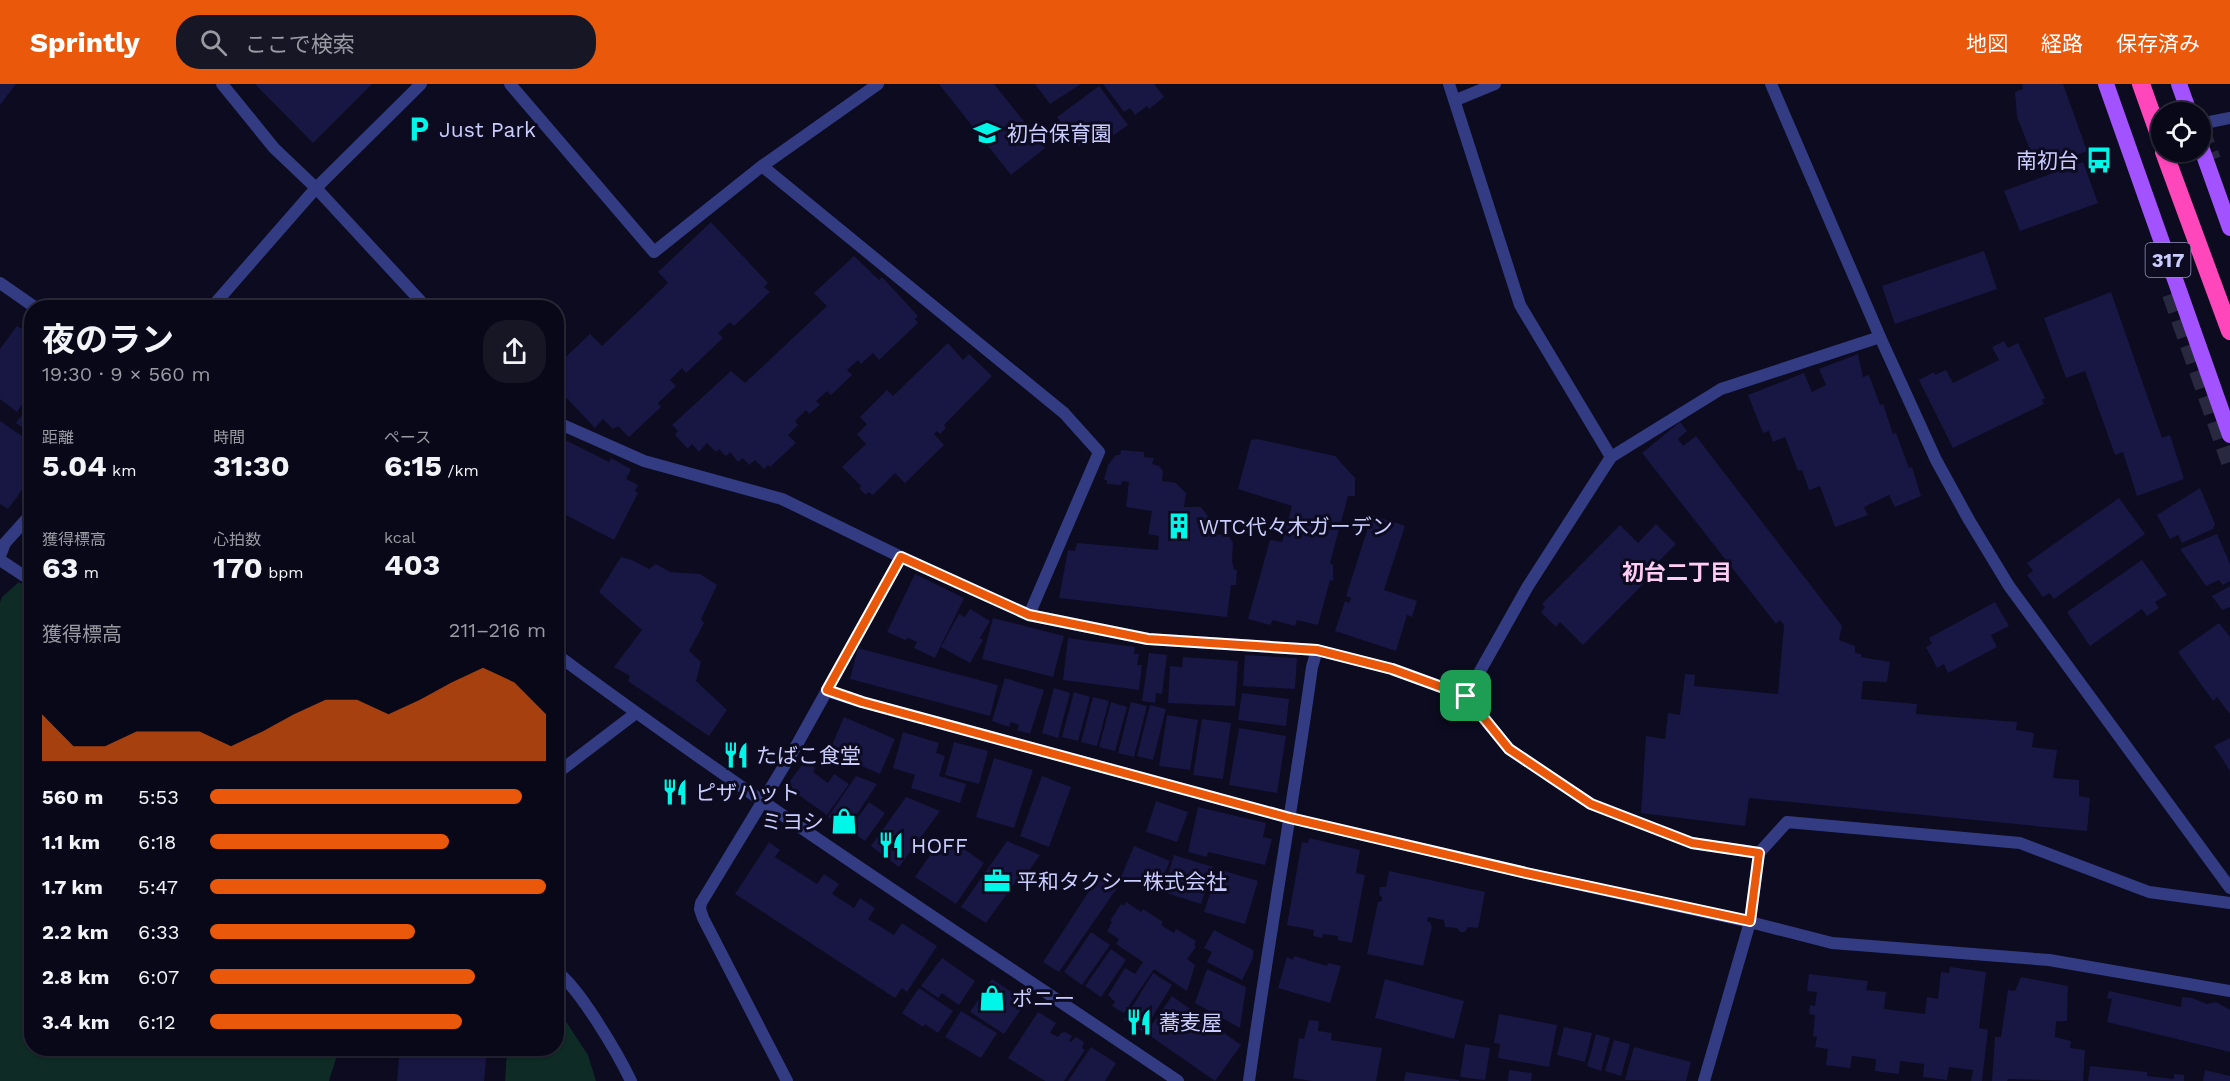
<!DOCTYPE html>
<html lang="ja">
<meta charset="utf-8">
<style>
body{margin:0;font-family:"Work Sans","Noto Sans JP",sans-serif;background:#171625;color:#f1f3f6;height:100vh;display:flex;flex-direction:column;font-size:22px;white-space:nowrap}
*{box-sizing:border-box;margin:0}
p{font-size:20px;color:#999aa2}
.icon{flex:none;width:33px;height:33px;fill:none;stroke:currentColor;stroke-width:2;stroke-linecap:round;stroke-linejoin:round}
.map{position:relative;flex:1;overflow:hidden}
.panel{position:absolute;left:24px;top:216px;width:540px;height:756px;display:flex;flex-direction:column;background:#090818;border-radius:24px;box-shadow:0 2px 4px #0004,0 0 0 2px #292937}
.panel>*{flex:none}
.fabs{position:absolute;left:2151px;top:18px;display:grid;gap:12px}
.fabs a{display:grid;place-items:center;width:60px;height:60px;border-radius:50%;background:#090818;box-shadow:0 2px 4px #0004,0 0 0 2px #292937;font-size:30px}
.pin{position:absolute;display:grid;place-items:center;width:51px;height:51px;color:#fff;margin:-26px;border-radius:12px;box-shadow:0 3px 9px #0006}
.round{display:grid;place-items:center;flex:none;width:63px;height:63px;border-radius:24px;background:#171625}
.headline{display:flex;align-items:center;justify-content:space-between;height:102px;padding:0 18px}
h1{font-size:33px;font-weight:700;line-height:45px}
.figures{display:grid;grid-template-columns:repeat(3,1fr);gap:9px;height:102px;padding:6px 18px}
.figures div{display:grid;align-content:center}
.figures b{font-size:30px;font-weight:700}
.figures small{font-size:16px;font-weight:400}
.figures p{font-size:16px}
.chart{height:168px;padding:12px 18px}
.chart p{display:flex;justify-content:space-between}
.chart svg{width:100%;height:108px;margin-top:6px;fill:#ea580c;opacity:.7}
ul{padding:0 18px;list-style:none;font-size:20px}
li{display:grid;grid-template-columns:96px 72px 1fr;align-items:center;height:45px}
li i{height:15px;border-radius:8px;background:#ea580c}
header{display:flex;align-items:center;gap:36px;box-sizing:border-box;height:84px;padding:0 30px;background:#ea580c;color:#fff}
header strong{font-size:28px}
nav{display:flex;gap:33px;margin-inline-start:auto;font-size:21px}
.search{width:420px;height:54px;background:#171625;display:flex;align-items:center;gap:15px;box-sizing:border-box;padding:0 21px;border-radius:24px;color:#999aa2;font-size:22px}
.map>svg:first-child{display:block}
.green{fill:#0e2b25}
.building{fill:#181643}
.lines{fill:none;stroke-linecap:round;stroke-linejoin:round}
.motorway-tunnel{stroke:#292841;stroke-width:18;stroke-dasharray:18 9;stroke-linecap:butt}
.minor{stroke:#333c83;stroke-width:12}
.tertiary{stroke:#333c83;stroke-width:12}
.primary{stroke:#a352ff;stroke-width:16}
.motorway{stroke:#ff46bb;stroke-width:18}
.route-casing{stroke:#fff;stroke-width:12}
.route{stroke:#ea580c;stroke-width:8}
.labels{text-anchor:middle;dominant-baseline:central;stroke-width:6;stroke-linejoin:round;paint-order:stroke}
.shield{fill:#0c0b20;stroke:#9293bc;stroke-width:1.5}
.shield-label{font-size:20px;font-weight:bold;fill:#cbcdff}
.poi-label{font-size:21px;fill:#cbcdff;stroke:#0c0b20;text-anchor:start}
.neighbourhood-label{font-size:22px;font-weight:bold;fill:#ffcdf4;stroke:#0c0b20}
</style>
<header>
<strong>Sprintly</strong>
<div class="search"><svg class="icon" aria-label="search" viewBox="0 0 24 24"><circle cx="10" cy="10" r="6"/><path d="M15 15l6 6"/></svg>ここで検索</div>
<nav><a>地図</a><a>経路</a><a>保存済み</a></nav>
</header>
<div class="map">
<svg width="2230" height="997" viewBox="0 0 2230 997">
<rect width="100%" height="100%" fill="#0c0b20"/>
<g class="green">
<path d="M19,498l13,8v458l307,1 -10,32h-329v-479l2,-5z"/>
<path d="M557,924l31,47 8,26h-91l2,-32 49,-1z"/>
</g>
<g class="building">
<path d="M0,0h16l-16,21z"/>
<path d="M255,0h117l-59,59z"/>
<path d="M939,0h55l51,64 -34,27z"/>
<path d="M1035,0h46l-31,20z"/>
<path d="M1103,0h51l10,13 -15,12 -2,-3 -12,9 -5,-7 -6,4z"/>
<path d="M2022,0h41l24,67 -49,19 -21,-53 -2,-25 8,-3z"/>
<path d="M1099,2l29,39 -17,12 -3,-4 -13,9 -3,-5 -13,9 -22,-29z"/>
<path d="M2083,78l15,41 -78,28 -16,-40z"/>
<path d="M711,138l57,61 -4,4 6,5 -36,34 -4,-4 -12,11 5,5 -37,35 -4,-5 -12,12 6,6 -18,17 3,4 -32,30 -11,-11 -5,3 -10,-10 -8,9 -39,-41v-21l34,-32 12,12 66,-63 -10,-11z"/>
<path d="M1984,167l13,38 -102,35 -13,-38z"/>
<path d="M854,172l25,24 3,-3 36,39 -3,3 3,4 -39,37 -6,-7 -12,11 -3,-4 -11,10 5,5 -21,20 -4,-4 -11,10 4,4 -11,9 -3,-4 -11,11 3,4 -10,10 8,8 -26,24 -2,-2 -4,4 -9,-9 -6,5 -6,-7 -5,4 -8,-10 -4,4 -7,-7 -3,3 -9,-9 -8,9 -7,-8 -4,5 -13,-14 3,-4 -6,-6 59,-54 14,12 82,-77 -13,-13z"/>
<path d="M2111,208l51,146 8,-3 14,44 -47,17 -14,-44 -8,3 -30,-84 -19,7 -22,-60z"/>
<path d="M17,242l15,9v55l-15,22 -17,-13v-50z"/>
<path d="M2004,257l4,7 10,-5 27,55 -3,2 2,4 -91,44 -34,-68 15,-8 1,3 11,-5 7,13 46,-23 -7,-13z"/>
<path d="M948,259l15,17 6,-6 23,22 -48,49 2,3 -6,6 -3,-3 -3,3 10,11 -39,38 -10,-10 -22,22 -5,-3 -2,3 -7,-7 2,-2 -19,-19 24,-23 -9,-10 10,-10 -7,-7 27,-27 6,6z"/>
<path d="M1858,270l5,23 6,-2 11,30 3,-1 10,30 3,-1 13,35 3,-1 9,29 -26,11 -6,-12 -25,12 4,8 -33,12 -15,-41 -11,4 -7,-20 -4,1 -13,-34 -12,5 -4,-11 -6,2 -15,-38 56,-22 8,19 14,-7 -7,-16z"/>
<path d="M32,317v33l-16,-11z"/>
<path d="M0,337l32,22v33l-24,33 -8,-5z"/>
<path d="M1680,338l7,9 -9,8 5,7 13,-10 146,190 -3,14 16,6v7l6,1v3l29,5 -3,20 -24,-1 -2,18 56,5 -1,10 101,8 -1,8 18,3 -2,14 25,3 -4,28 26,2v16l11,2 -3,33 -338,-33 -4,28 -104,-13 5,-77 19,3 3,-26 12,2 5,-41 10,1 -1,11 84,8 6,-69 -4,-5 -4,4 -134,-171z"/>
<path d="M559,353l50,25 2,-4 20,11 -5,10 12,6 -3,6 3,2 -24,47 -58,-30v-68z"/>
<path d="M1257,355l78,17 20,22v18h-7l-18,67 3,2v16l-3,-1 -12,45 -21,-5 -2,6 -22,-6 -3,5 -22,-6 22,-79 12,2 10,-36 -54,-17 13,-49z"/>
<path d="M1121,366l23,2v5l10,1 -2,6 7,2 4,5 -1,10 14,2 10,10 -2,14h17l8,11 -2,16 21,1 5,8 -1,18 2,8 3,2 -1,14h-5l-4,32 -168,-19 9,-48 7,1 2,-8 81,7 1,-14 -11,-2 4,-23 -26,-4 3,-25 -7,-1 -1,4 -14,-1v-4h-3l4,-15 8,-10h4z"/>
<path d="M2200,404l15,36 -2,5 -31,14 -4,-8 -8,4 -13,-24z"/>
<path d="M2119,414l26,36 -91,65 -5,-6 -6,4 -16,-22 6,-4 -6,-8z"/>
<path d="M1372,431l33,11 -21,64 33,11 -5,16 -5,-2 -11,36 -61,-20 10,-30 4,2 2,-5 -5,-2z"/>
<path d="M1656,440l20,20 -36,36 4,3 -61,62 -23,-23 -4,5 -15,-15 4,-5 -3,-3 78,-79 18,18z"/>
<path d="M2217,450l13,30v17l-7,4 -4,-5 -13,6 -26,-37z"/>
<path d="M621,473l11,3 17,9 7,-5 14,8 30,2 17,11 -16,34 3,4 -15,28 12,11 -5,19 31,29 -18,26 -81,-55 2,-5 -16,-9 28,-37 -43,-38z"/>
<path d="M2142,476l25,35 -12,7 4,6 -12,8 -5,-7 -52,37 -23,-34z"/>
<path d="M915,490l49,24 -29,60 -21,-10 3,-6 -9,-4 -3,2 -18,-8z"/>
<path d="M2230,502v21l-8,3 -10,-14z"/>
<path d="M1995,518l14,24 -18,9 6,12 -49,26 -4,-9 -7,4 -11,-21 6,-3 -3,-6z"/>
<path d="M970,525l20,12 -10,17 3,2 -13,23 -29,-16 18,-33 6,3z"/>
<path d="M993,534l71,18 -11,41 -71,-18z"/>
<path d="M2219,539l11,14v77l-13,-17 -4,4 -35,-49z"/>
<path d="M1068,554l67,9 -1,7h5l-2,11h5l-3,25 -76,-10z"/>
<path d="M858,564l140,37 -8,31 -140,-37z"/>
<path d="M1149,569l18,2 -5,39 -6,-1 -1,10 -13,-2z"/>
<path d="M1245,571l52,3 -2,31 -52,-3z"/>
<path d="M1183,573l55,4 -3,45 -67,-3 2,-37 12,1z"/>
<path d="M1005,594l39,12 -14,44 -13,-4 2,-5 -8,-3 -2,5 -17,-6z"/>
<path d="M1054,604l16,5 -12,45 -16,-5z"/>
<path d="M1074,608l16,5 -12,44 -16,-4z"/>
<path d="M1242,609l47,6 -3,27 -48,-6z"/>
<path d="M1093,613l16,4 -12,45 -16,-4z"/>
<path d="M1111,618l16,5 -12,44 -16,-4z"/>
<path d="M1131,618l16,4 -13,51 -16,-4z"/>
<path d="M1150,621l16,4 -13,51 -16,-4z"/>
<path d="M1167,631l31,5 -8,50 -31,-4z"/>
<path d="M844,633l51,22 -15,35 -51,-22z"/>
<path d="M1202,635l29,4 -8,56 -30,-4z"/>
<path d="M1239,644l47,8 -9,57 -48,-8z"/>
<path d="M903,648l36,11 -3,10 9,3 -6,20 27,8 -6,19 -49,-15 4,-13 -22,-7z"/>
<path d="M2230,654v33l-16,-25z"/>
<path d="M954,658l34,9 -9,33 -34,-9z"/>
<path d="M994,674l39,12 -19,58 -38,-11z"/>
<path d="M805,677l10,7 -2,4 15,11 6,-9 15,10 -22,31 -34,-24 -3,-10z"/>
<path d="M856,692l21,8 -30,45 -19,-12z"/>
<path d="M1042,692l29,11 -22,60 -29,-11z"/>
<path d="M906,713l34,14 -41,56 -28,-21z"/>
<path d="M1156,717l32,11 -11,30 -31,-10z"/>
<path d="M869,718l16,11 -20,28 -16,-11z"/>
<path d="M1198,723l68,16 -3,14 9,2 -7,26 -57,-13 -1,5 -19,-5z"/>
<path d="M944,751l40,28 -28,41 -41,-27z"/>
<path d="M1309,754l51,12 -4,23 9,2 -13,68 -14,-3v-4l-15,-2 -1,4 -9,-2 1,-6 -27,-5 15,-83 6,1z"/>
<path d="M1007,757l33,14 -15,21 -4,-2 -35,49 -25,-16z"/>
<path d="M769,758l11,8 -5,7 42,27 7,-10 15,10 -7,10 22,14 6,-10 15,10 -7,11 26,16 8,-12 35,23 -30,46 -5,-4 -7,10 -160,-104z"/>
<path d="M1134,762l36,15 -14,31 -35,-15z"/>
<path d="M1174,771l39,12 -12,37 -38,-12z"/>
<path d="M1218,785l40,12 -13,43 -41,-12z"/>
<path d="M1389,787l96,21 -7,36 -10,-1 -3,5h-5l-3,-4 -12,-1 -1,-7 -16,-3 -1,4 3,1 2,5 -9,39 -56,-12 11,-52 4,-1v-4l-3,-2 1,-8h6z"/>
<path d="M1097,795l20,9 -58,84 -16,-10z"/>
<path d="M1126,818l15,10 2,-3 20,13 -2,3 13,8 2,-4 20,12 -2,4 2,2 -9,12 8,6 -8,26 -33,-22 -30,44 -12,-7 3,-4 -7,-7 17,-27 10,6 8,-12 -27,-18 3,-5 -12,-8 5,-9 -2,-1 11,-17 3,2z"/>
<path d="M1214,846l39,20v8l-11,22 -35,-18 5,-10 -8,-4z"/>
<path d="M1091,848l19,13 -28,40 -18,-13z"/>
<path d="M1111,865l15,11 -25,37 -16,-11z"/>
<path d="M1294,872l33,10 1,-3 13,3 -11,37 -52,-15 9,-31 6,3z"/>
<path d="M942,874l33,23 -16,24 -17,-12 -4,5 -17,-12z"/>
<path d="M1950,883l36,5 -7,56 9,2 -6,51h-11l2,-11 -24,-3 -2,13 -24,-3 1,-13 -24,-3 -1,13 -24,-3 1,-12 -24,-3 -2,12 -24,-3 2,-16 -13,-2 2,-10 -4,-1 2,-21 -6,-1 1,-9 5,1 2,-14 -10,-1 2,-17 59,7 -2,9 20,2 -2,17 41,5 2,-17 11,2 3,-27 8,1z"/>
<path d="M1207,885l39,18 -6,41 -45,-25z"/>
<path d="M1153,889l19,12 -29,47 -19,-12z"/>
<path d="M2021,893l47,9 -1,35h-11l-1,16 16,4 -1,7 15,2 -2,31 -75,-2 -1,2h-15l3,-44h6l7,-47 7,1z"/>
<path d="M992,895l34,23 -22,32 -34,-22z"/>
<path d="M1385,895l79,22 -10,38 -79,-21z"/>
<path d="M919,904l34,23 -15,22 -13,-9 -2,3 -21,-14z"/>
<path d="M2109,907l72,16 1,-10 10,1 15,6 9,-2 14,8v42l-123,-30 5,-23 -5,-1z"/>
<path d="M1172,912l69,49 -26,36 -69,-48z"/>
<path d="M961,927l36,22 -16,25 -36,-21z"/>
<path d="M1038,928l18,11 -6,10 8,4 3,-4 4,-1 7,4 -3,5 2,1 5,-5 8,5 -2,6 3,2 -21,31h-19l-37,-23z"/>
<path d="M1499,930l58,11 -8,42 -51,-9 2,-14 -6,-1z"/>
<path d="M1309,936l10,1 -1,10 14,2 -1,7 51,8 -6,33h-64l-19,-3 6,-40 5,1z"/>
<path d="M1564,943l28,6 -7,29 -28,-7z"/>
<path d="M1596,950l14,4 -9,33 -14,-5z"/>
<path d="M1614,956l16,4 -9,32 -16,-5z"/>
<path d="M1465,960l25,4 -5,32 -25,-3z"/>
<path d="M1091,963l25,16 -11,18h-37z"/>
<path d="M1634,963l57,15 -5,19 -61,-1z"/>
<path d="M400,964h87l-3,33h-87z"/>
<path d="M2090,982l57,6v4l27,3v-5l10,1v6h-96z"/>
<path d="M1509,986l23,3 -1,8h-23z"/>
<path d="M2205,986l25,6v5h-27z"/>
<path d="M1406,988l53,8v1h-55z"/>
</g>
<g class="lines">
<g class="motorway-tunnel">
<path d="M2200,44l12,32"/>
<path d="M2171,210l59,168"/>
</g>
<g class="minor">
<path d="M222,0l52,64 42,40 111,120"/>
<path d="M510,0l144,168 108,-86 116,-82"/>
<path d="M1449,0l71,221 91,152"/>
<path d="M1456,16l39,-16"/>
<path d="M2200,40l30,-6"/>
<path d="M762,82l302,247 35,39 -70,163"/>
<path d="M211,224l105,-120 105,-104"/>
<path d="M556,338l88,39 138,38 119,58 128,58 119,24 169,11 75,19 74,27 43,53 82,55 101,39 67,10"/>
<path d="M0,472l5,-13 27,-30"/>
<path d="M0,476l32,21"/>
<path d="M827,607l35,11 428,116 236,55 224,49 82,21 217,17 181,31"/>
<path d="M1466,612l62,-110 83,-129 110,-68 159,-52"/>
<path d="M556,690l80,-61"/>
<path d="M556,887c23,16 62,83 75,110"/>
<path d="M787,997l-84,-163 -3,-9 1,-6 94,-155 106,-191"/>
<path d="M1249,997c19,-138 44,-276 63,-414l5,-17"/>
<path d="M1704,997l46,-159 9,-69 28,-31 233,21 129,49 81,11"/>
</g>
<g class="tertiary">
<path d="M1771,0l109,253 56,123 33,60 40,66 221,302"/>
<path d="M0,199l36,25"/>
<path d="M556,570c202,150 414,286 622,427"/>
</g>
<g class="primary">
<path d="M2106,0l124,351"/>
<path d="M2179,0l10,28"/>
<path d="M2200,60l30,84"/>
</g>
<g class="motorway">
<path d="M2141,0l21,59"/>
<path d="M2164,68l66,179"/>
</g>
</g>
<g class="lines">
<g class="route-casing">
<path id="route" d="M901,473l128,58 119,24 169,11 75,19 74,27 43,53 82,55 101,39 67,10 -9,68 -224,-48 -236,-55 -428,-116 -35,-12z"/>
</g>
<use href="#route" class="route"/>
</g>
<defs>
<g id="parking-bare" transform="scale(2.07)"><path d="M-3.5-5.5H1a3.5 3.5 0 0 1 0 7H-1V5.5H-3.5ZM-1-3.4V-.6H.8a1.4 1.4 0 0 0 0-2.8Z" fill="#00f6e8" stroke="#0c0b20" stroke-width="2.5" paint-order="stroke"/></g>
<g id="school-bare" transform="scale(2.07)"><path d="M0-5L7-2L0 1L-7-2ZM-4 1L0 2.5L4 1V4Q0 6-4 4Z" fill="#00f6e8" stroke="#0c0b20" stroke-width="2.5" paint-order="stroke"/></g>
<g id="bus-bare" transform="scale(2.07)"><path d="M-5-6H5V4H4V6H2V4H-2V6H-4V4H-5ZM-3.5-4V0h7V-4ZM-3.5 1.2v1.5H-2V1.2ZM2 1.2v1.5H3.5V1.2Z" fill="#00f6e8" stroke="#0c0b20" stroke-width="2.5" paint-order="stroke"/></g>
<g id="building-bare" transform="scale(2.07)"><path d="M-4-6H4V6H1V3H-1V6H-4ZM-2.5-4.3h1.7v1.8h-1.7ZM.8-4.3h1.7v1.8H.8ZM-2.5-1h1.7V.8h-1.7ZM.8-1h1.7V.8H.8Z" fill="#00f6e8" stroke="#0c0b20" stroke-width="2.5" paint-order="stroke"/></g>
<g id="restaurant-bare" transform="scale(2.07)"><path d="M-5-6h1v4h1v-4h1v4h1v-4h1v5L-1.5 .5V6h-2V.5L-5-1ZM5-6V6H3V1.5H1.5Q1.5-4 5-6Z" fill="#00f6e8" stroke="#0c0b20" stroke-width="2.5" paint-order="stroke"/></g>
<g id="shop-bare" transform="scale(2.07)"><path d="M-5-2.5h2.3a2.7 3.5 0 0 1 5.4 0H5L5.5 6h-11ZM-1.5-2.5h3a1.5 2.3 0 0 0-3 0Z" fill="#00f6e8" stroke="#0c0b20" stroke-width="2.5" paint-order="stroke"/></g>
<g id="office-bare" transform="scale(2.07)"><path d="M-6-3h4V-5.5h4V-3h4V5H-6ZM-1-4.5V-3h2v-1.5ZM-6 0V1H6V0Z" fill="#00f6e8" stroke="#0c0b20" stroke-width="2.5" paint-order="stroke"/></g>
</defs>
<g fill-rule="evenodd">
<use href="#parking-bare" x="419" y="45"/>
<use href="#school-bare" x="987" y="49"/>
<use href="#bus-bare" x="2099" y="76"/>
<use href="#building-bare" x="1179" y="442"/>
<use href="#restaurant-bare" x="736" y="671"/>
<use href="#restaurant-bare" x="675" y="708"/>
<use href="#shop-bare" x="844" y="737"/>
<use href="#restaurant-bare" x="891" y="761"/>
<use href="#office-bare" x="997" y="797"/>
<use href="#shop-bare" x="992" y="914"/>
<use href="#restaurant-bare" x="1139" y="938"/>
</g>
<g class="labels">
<rect class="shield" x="2145.5" y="159" width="45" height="34" rx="4.5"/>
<g class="shield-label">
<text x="2168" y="176">317</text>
</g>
<g class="poi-label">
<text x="439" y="45">Just Park</text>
<text x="1007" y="49">初台保育園</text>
<text x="2079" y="76" text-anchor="end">南初台</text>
<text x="1199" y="442">WTC代々木ガーデン</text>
<text x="756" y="671">たばこ食堂</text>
<text x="695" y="708">ピザハット</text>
<text x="824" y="737" text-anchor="end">ミヨシ</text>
<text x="911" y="761">HOFF</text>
<text x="1017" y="797">平和タクシー株式会社</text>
<text x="1012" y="914">ポニー</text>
<text x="1159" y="938">蕎麦屋</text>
</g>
<g class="neighbourhood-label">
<text x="1677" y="488">初台二丁目</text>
</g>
</g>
</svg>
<div class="fabs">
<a><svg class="icon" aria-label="locate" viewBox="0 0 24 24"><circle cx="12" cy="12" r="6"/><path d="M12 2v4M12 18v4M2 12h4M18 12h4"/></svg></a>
</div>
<div class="pin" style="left:1466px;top:612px;background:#1e9e55"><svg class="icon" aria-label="arrive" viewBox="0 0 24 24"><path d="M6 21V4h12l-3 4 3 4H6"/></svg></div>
<section class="panel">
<div class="headline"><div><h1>夜のラン</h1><p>19:30 · 9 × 560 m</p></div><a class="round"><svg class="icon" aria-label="share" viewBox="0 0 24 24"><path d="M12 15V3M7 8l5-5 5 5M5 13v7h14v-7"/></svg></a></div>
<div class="figures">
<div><p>距離</p><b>5.04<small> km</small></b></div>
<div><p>時間</p><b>31:30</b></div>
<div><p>ペース</p><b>6:15<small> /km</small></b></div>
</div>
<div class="figures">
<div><p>獲得標高</p><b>63<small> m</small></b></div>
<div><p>心拍数</p><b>170<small> bpm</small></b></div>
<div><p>kcal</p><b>403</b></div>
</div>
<div class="chart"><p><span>獲得標高</span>211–216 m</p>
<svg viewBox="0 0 160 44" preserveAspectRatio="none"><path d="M0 44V25L10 38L20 38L30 32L40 32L50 32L60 38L70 32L80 25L90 19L100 19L110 25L120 19L130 12L140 6L150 12L160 25V44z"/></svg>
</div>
<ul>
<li><b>560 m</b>5:53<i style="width:93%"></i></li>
<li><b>1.1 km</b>6:18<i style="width:71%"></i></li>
<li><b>1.7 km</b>5:47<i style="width:100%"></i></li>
<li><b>2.2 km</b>6:33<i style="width:61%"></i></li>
<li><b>2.8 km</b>6:07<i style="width:79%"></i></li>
<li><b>3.4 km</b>6:12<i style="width:75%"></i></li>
</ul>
</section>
</div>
